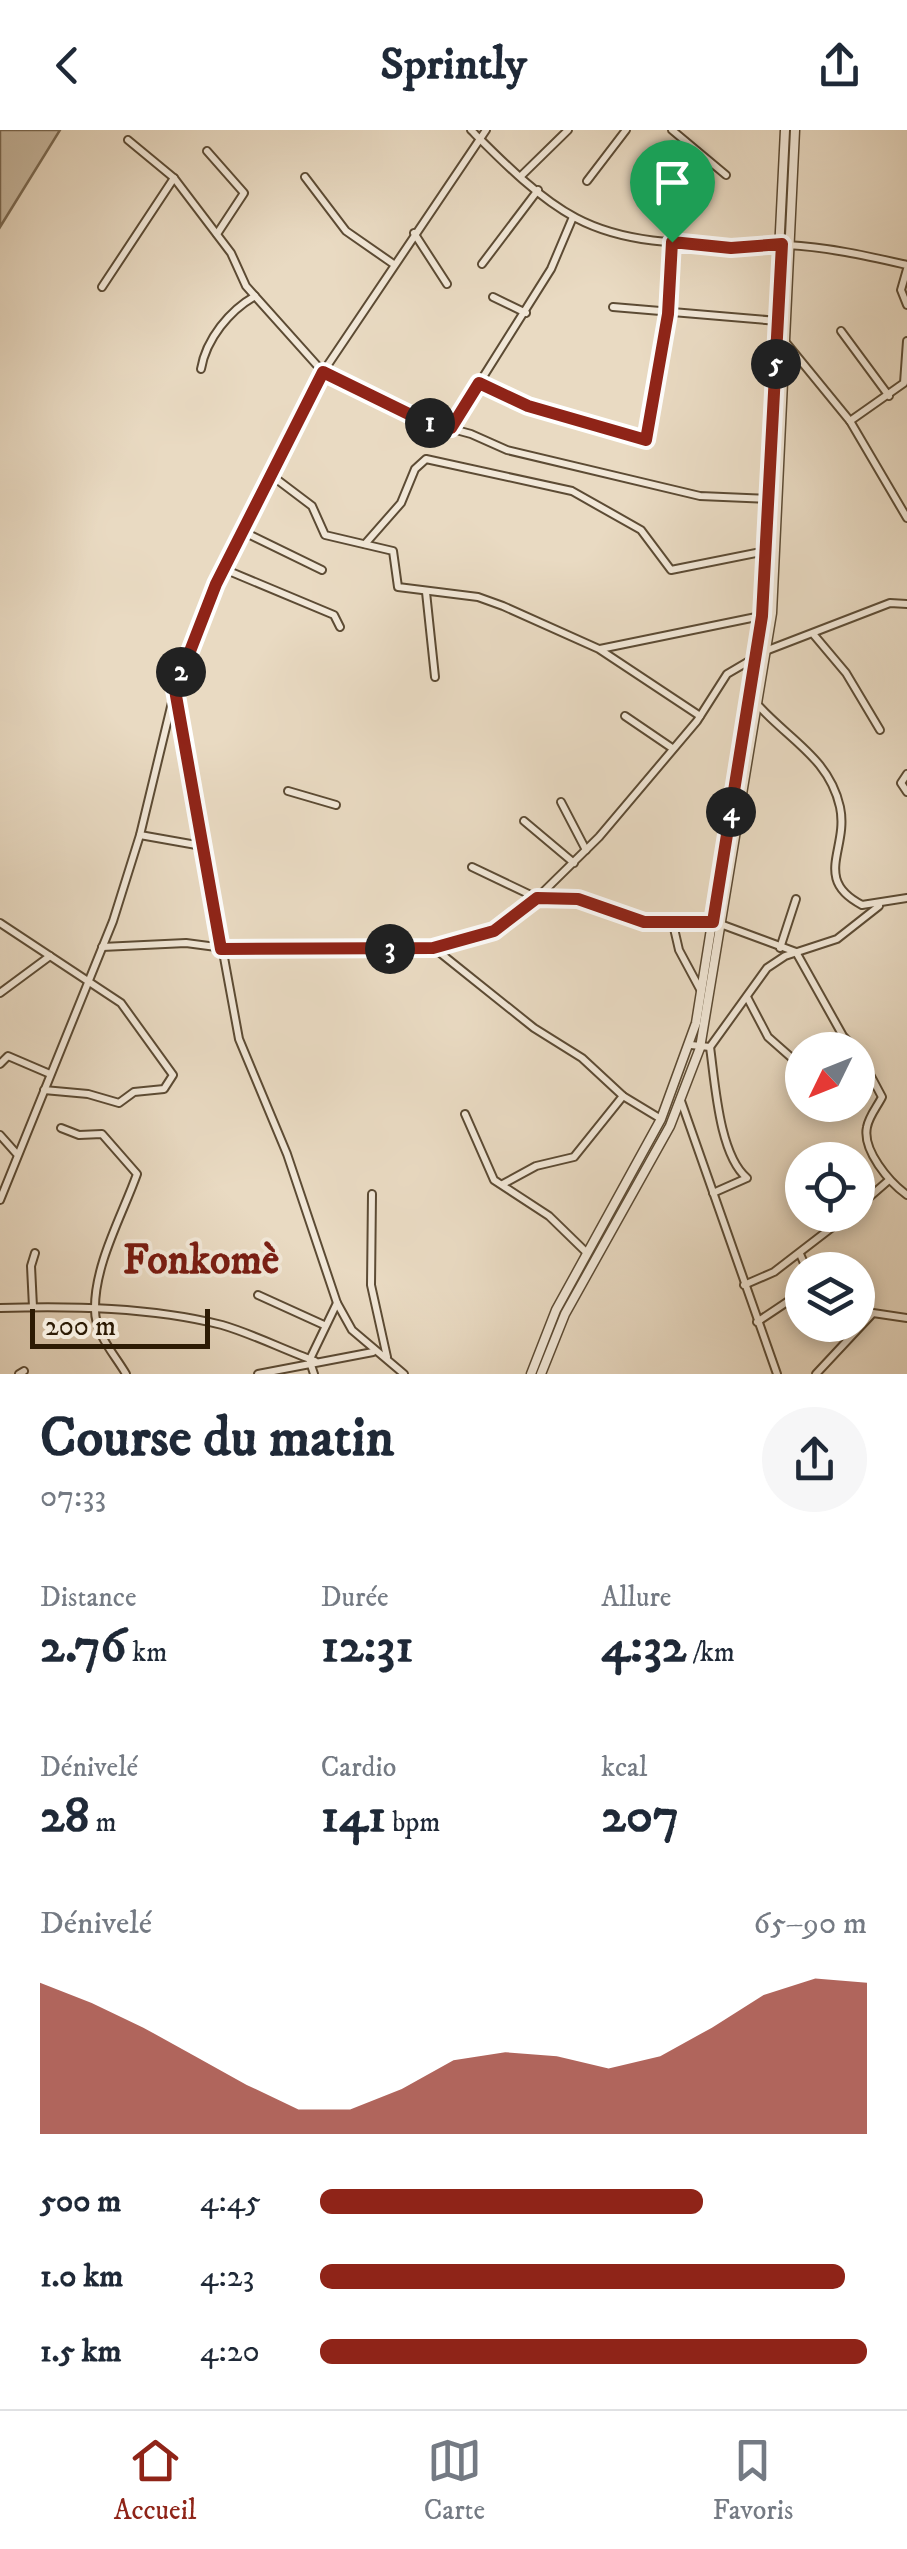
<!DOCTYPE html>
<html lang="fr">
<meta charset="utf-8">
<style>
body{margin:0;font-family:"IM FELL DW Pica",serif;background:#f6f6f7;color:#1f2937;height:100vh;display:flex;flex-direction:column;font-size:38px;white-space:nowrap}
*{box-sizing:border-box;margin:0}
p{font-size:32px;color:#747a83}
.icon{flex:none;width:55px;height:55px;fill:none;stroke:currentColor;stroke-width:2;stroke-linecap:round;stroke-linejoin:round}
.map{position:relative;height:1244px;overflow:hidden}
.sheet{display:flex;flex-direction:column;background:#fff;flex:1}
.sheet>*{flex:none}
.needle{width:65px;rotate:227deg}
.fabs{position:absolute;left:785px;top:902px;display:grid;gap:20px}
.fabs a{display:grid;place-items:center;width:90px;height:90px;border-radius:50%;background:#fff;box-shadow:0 5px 15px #0003;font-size:50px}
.scale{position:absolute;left:30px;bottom:25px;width:180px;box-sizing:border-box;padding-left:10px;border:5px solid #2d1b04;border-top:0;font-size:28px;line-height:35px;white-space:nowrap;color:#2d1b04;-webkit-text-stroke:8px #f1e7d7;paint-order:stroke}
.pin{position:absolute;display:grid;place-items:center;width:85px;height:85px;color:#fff;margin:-102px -42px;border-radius:50% 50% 50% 0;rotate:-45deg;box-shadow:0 0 10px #0007}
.pin .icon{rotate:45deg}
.km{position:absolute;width:50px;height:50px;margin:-25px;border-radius:50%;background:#222;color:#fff;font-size:28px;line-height:50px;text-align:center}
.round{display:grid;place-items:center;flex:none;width:105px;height:105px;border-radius:52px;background:#f6f6f7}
.head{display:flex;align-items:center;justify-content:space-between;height:170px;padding:0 40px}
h1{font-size:55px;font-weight:700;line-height:75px}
.stats{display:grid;grid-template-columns:repeat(3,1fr);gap:15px;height:170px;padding:10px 40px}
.stats div{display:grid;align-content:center}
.stats b{font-size:50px;font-weight:700}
.stats small{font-size:28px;font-weight:400}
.stats p{font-size:28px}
.chart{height:280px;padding:20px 40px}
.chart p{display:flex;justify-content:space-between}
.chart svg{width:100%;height:180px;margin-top:10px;fill:#8f2418;opacity:.7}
ul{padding:0 40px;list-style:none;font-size:32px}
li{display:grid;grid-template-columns:160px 120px 1fr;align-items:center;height:75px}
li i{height:25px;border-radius:12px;background:#8f2418}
header{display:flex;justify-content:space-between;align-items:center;height:130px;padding:0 40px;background:#fff;font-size:45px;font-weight:700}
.tab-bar{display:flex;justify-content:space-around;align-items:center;height:140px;border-top:2px solid #e0e1e3;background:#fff;font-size:28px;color:#747a83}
.tab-bar a{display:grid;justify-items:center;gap:5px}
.tab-bar .active{color:#8f2418}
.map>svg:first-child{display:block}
.green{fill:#c9baa2;stroke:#7b6a53;stroke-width:2.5}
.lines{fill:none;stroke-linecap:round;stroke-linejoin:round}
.minor-casing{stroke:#5c4b34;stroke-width:10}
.tertiary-casing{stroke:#5c4b34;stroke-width:11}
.minor{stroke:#f1e7d7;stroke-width:6}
.tertiary{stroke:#f1e7d7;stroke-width:8}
.route-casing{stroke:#fff;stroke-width:20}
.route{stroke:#8f2418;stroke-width:12}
.labels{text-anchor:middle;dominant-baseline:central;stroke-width:8;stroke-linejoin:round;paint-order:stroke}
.quarter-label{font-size:42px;font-weight:bold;fill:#7a1f14;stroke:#f1e7d7}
</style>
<header><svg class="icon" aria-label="back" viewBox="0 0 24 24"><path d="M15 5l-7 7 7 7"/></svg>Sprintly<svg class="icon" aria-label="share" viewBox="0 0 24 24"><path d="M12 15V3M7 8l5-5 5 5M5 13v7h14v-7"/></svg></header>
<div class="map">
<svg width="907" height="1244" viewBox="0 0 907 1244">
<rect width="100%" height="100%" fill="#e9dac2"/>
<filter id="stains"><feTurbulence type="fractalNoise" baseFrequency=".002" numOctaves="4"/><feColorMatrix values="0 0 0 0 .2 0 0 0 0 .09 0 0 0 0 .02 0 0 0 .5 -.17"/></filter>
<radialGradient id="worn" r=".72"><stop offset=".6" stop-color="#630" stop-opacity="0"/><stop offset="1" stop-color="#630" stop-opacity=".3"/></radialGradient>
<path class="green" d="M0,0h60l-60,97z"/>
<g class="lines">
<g class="minor-casing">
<g id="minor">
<path d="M471,0c30,30 67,68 105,88 64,34 142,23 211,27 41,2 80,11 120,20"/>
<path d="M672,0l54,45"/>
<path d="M128,10l46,38 57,75 15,33 77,86 100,49 48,13 36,16 193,46 68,3"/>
<path d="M207,21l37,42 -27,41"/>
<path d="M522,45l46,-45"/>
<path d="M305,47l41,54 46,32"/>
<path d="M587,51l39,-51"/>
<path d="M414,103l33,51"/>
<path d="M482,134l56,-74"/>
<path d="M907,139l-6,21 6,15"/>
<path d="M102,157l72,-109"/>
<path d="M493,167l33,16"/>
<path d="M613,177l165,14"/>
<path d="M841,201l48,65"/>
<path d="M787,214l63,77 57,97"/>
<path d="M201,239c5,-30 29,-59 54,-73"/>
<path d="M479,253l49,24 119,32 21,-125 3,-72"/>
<path d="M850,291l54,-38 3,-42"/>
<path d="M451,298l100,-159 22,-52"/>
<path d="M271,345l41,31 13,29 68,16 5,36 80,10 25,9 96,43 101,67"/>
<path d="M242,401l80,39"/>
<path d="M365,414l36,-41 14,-34 11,-10 146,32 69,39 30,40 95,-19"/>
<path d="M224,439l110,46 6,12"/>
<path d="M426,462l9,85"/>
<path d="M814,505l32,38 34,57"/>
<path d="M600,519l161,-33"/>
<path d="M175,561l64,348 48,115 50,149 15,27 52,44"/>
<path d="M757,574c32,36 72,54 83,103 9,42 -28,72 22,98l45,-7"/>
<path d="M625,586l47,32"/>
<path d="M907,644l-6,9 6,9"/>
<path d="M288,661l48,14"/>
<path d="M561,672l25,48"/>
<path d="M524,691l50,42"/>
<path d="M140,705l62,11"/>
<path d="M472,737l65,31 40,1 67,23h69"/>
<path d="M0,793l121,80 52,72 -9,14 -30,3 -15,11 -31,-9 -44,-4"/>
<path d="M673,794l6,26 22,41"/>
<path d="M723,795l73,27 47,84 13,14"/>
<path d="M102,817l84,-4 68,9 60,-6 119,2 61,-17 43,-33 62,-61 98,-116 30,-47 41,-24 122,-47 17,1"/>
<path d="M434,818l100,80 48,30 41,38 38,23"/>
<path d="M780,818l16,-49"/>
<path d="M0,863l50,-37"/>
<path d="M747,867l21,40 34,30"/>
<path d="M691,915l19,2 57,-79 18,-12 52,-17 42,-33"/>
<path d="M710,917c5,35 9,108 37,131l-34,15"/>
<path d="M858,922l24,45c-5,10 -13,19 -15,30 -5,23 22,55 40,68"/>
<path d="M0,934l8,-8 42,18"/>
<path d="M681,971l96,273"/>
<path d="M465,984l29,66 55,36 38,37"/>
<path d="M61,998l18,7 23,-1 35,40c-15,42 -43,91 -42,136 0,24 20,45 31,64"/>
<path d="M0,1005l16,18"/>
<path d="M503,1054l33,-18 38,-9 49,-61"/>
<path d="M372,1064l-1,91 16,72"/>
<path d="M0,1070l113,-279 27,-86 35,-145 40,-106 108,-212 163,-242"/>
<path d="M858,1077l31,-27"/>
<path d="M800,1124l7,16"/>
<path d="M744,1155l30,-13 74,-57"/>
<path d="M258,1165l66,30"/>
<path d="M33,1177l-2,-41 4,-13"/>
<path d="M0,1178c72,-2 151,-1 222,17 31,9 62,25 93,36"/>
<path d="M757,1192l45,-30"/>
<path d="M310,1229l27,-56"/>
<path d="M310,1232l4,12"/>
<path d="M19,1244l5,-3"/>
<path d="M258,1244l115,-22"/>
<path d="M816,1244l57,-61 34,5"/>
</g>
</g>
<g class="tertiary-casing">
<g id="tertiary">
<path d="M531,1244l25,-64 105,-191 35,-96 65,-407 24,-486"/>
<path d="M541,1244l24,-60 105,-188 30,-78 72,-435 23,-483"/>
</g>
</g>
<use href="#minor" class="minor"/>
<use href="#tertiary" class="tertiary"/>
</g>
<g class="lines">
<g class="route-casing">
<path id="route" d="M672,112l59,6 51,-4 -20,372 -49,306h-69l-66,-23 -41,-1 -43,33 -61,17 -212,1 -46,-259 41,-106 107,-212 100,49 28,7 28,-45 49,23 118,34 22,-126z"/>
</g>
<use href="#route" class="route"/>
</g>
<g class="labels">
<g class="quarter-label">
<text x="201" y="1131">Fonkomè</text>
</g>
</g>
<rect width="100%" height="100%" filter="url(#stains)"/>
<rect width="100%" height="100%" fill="url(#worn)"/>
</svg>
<div class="fabs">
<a><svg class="needle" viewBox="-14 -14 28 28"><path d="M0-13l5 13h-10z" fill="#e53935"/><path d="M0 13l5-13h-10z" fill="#747a83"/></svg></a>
<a><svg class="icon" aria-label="locate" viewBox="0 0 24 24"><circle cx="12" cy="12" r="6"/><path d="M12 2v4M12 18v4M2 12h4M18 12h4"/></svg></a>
<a><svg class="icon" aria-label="layers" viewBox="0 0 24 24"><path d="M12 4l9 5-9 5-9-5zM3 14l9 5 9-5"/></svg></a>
</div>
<div class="scale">200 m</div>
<div class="pin" style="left:672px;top:112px;background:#1e9e55"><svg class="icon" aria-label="arrive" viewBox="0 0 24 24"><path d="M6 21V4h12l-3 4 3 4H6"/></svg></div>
<b class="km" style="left:430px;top:293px">1</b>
<b class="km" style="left:181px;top:542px">2</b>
<b class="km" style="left:390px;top:819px">3</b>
<b class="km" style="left:731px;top:682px">4</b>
<b class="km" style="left:776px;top:234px">5</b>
</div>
<section class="sheet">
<div class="head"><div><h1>Course du matin</h1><p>07:33</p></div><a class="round"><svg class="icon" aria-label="share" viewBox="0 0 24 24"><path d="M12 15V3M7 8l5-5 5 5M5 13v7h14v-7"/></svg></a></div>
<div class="stats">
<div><p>Distance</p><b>2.76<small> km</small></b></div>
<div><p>Durée</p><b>12:31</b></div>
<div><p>Allure</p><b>4:32<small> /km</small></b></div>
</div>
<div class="stats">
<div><p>Dénivelé</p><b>28<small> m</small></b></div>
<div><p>Cardio</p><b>141<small> bpm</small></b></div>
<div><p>kcal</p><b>207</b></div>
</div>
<div class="chart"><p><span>Dénivelé</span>65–90 m</p>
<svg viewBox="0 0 160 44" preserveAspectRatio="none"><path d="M0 44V7L10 12L20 18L30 25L40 32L50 38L60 38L70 33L80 26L90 24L100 25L110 28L120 25L130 18L140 10L150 6L160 7V44z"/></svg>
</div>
<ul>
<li><b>500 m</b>4:45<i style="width:70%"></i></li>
<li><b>1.0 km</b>4:23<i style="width:96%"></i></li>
<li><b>1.5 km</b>4:20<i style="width:100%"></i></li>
</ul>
</section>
<nav class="tab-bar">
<a class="active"><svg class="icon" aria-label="home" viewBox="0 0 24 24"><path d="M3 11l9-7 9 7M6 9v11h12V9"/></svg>Accueil</a>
<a><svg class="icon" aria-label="map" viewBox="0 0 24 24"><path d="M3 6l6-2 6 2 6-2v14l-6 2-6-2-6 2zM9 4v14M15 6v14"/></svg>Carte</a>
<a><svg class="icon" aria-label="saved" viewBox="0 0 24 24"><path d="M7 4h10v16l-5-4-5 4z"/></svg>Favoris</a>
</nav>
